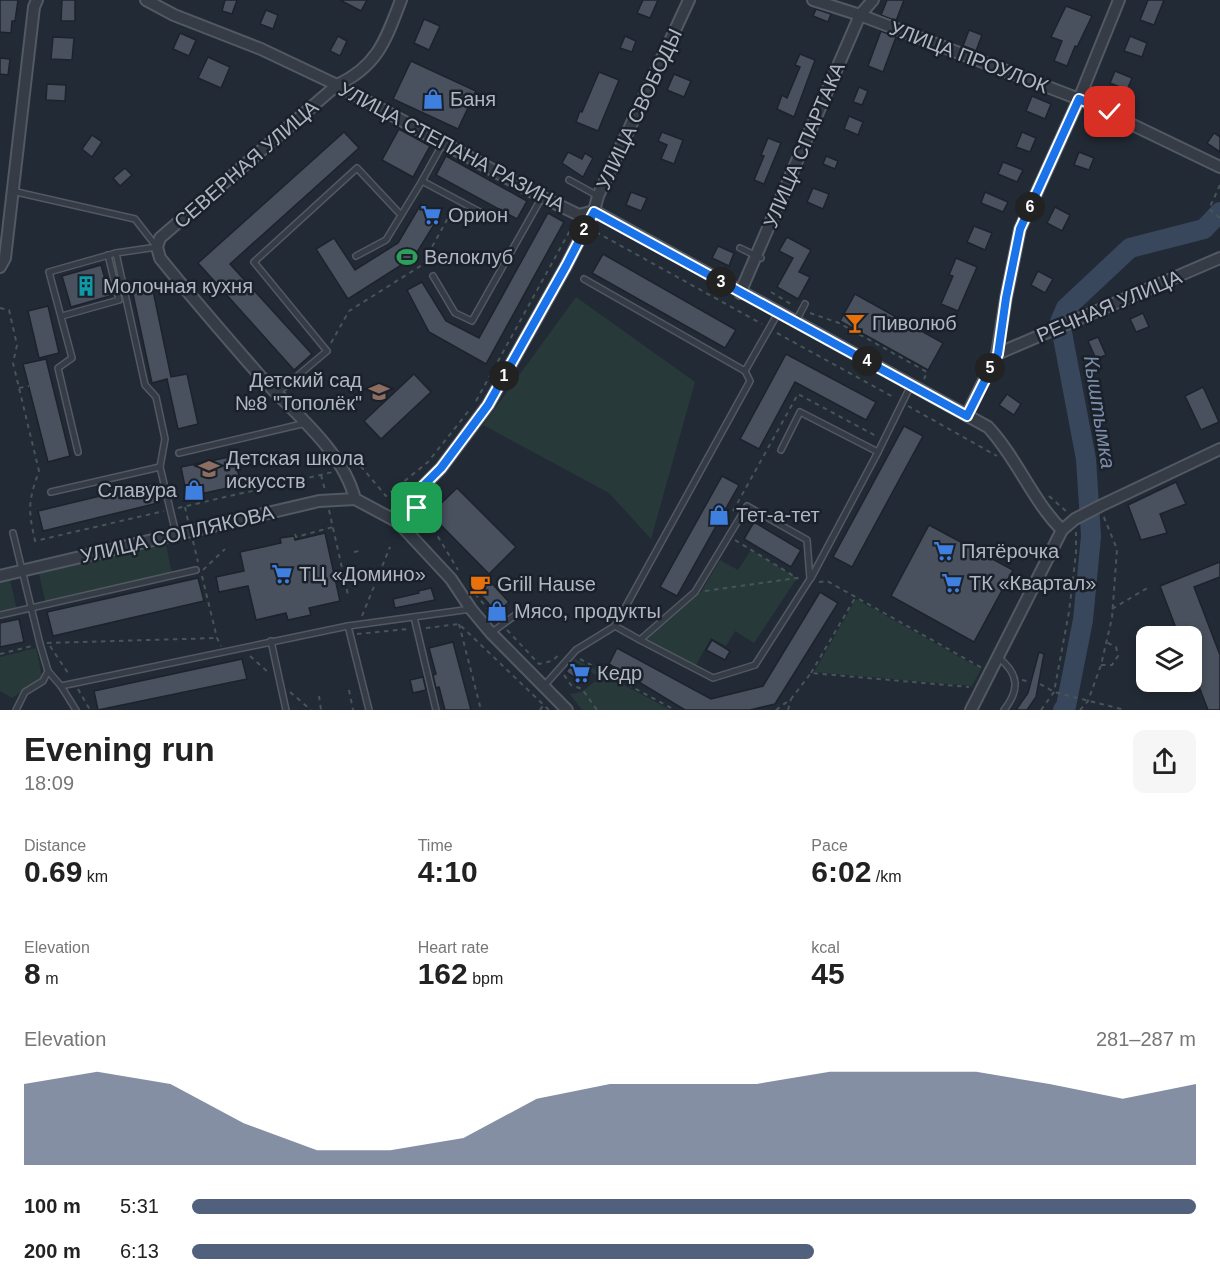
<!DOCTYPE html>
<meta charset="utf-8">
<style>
body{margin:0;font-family:Arial,sans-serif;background:#f6f6f6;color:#222;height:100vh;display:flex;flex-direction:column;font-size:22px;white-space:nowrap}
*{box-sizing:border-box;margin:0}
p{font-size:20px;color:#767676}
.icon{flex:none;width:33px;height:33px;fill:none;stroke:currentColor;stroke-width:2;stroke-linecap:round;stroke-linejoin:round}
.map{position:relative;height:710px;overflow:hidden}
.details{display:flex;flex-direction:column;background:#fff;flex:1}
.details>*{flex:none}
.controls{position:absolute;left:1136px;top:626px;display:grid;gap:12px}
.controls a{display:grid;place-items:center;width:66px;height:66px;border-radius:12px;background:#fff;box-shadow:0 3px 9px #0003;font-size:30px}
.pin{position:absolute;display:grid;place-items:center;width:51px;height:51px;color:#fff;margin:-26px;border-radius:12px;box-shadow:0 3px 9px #0006}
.km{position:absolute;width:30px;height:30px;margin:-15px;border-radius:50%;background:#222;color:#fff;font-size:16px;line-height:30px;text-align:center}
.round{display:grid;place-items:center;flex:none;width:63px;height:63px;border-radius:12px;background:#f6f6f6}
.overview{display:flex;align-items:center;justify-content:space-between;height:102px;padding:0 24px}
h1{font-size:33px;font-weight:700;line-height:45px}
.stats{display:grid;grid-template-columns:repeat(3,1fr);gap:9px;height:102px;padding:6px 24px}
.stats div{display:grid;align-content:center}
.stats b{font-size:30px;font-weight:700}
.stats small{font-size:16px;font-weight:400}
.stats p{font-size:16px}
.chart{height:168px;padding:12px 24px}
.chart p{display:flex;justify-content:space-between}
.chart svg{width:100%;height:108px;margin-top:6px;fill:#51617d;opacity:.7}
ul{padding:0 24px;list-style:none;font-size:20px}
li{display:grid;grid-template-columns:96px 72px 1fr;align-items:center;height:45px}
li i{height:15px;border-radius:8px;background:#51617d}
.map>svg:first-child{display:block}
.green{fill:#28393a}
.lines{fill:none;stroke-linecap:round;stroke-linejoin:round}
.river{stroke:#39475d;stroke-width:20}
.building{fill:#49515e;stroke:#1d232c;stroke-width:1.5}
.service-casing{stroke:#535963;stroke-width:8}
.minor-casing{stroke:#535963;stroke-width:14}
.path{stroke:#465557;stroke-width:2;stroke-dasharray:4.5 4.5;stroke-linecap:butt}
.service{stroke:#353c46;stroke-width:5}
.minor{stroke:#353c46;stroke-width:10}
.route-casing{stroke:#fff;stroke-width:12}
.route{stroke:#1a73e8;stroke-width:8}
.labels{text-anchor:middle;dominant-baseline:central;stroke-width:5;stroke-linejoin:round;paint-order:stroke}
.street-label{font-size:20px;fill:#b0b6c2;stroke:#1b212a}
.poi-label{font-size:20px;fill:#b0b6c2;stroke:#1b212a;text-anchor:start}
.water-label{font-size:21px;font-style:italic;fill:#7b8da8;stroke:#1b212a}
</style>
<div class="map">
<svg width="1220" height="710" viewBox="0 0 1220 710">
<rect width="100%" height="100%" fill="#222a35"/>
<g class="green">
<path d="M576,297l119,85 -44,157 -42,-46 -126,-68z"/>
<path d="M187,535l1,4 -22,6 6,29 -126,30 -8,-34z"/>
<path d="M751,550l46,28 -43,65 -19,-12 -9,15 -15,-8 -15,27 -50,-25 55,-48 19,-32 18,10z"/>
<path d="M9,576l8,34 -17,4v-36z"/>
<path d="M856,599l125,70 -9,17 -158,-14z"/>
<path d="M36,648l6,29 -30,21 -12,-7v-34z"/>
<path d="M575,659l96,51h-89l-12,-16 11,-2 19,-14 -26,-17z"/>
</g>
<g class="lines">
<path class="river" d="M1063,710l3,-4 17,-86 8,-84 -5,-77 -26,-137 6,-14 64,-60 74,-19 16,-17"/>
</g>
<g class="building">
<path d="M0,0h18l-3,21h-3l-1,12 -11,-1z"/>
<path d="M62,0h13v21h-14z"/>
<path d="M225,0h12l-5,14 -10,-3z"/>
<path d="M340,0h27l-6,11z"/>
<path d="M643,0h15l-8,18 -13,-5z"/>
<path d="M887,0h17l-8,21 -15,-6z"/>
<path d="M1148,0h16l-10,25 -14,-5z"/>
<path d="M1066,6l26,10 -15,31 -2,-1 -8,20 -13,-5 8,-20 -11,-4z"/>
<path d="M816,9l15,5 -3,8 -15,-6z"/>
<path d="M266,10l12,5 -5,14 -13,-5z"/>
<path d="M424,19l16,7 -11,24 -15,-7z"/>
<path d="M969,30l13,5 -6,16 -13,-5z"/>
<path d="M881,31l15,6 -13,35 -15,-6z"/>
<path d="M180,33l16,7 -7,16 -16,-7z"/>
<path d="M338,36l9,5 -7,15 -10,-5z"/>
<path d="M625,36l11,5 -4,11 -12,-4z"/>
<path d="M1130,36l17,7 -5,14 -18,-6z"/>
<path d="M53,37l21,1 -2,22 -21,-1z"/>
<path d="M800,54l15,6 -21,57 -17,-8 5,-14 5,3 13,-31 -5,-2z"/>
<path d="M208,57l22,10 -9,21 -23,-10z"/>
<path d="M0,58l10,1 -2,16 -8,-1z"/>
<path d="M411,61l65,30 -18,38 -65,-30z"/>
<path d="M1115,71l17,7 -5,12 -17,-7z"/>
<path d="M599,72l20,8 -21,51 -22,-9 4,-11 2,1z"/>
<path d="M674,74l17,7 -7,16 -17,-7z"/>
<path d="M47,84l19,1 -1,16 -19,-1z"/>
<path d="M859,87l9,4 -6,14 -9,-3z"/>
<path d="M1032,96l19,8 -6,15 -19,-8z"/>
<path d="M849,116l14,6 -5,13 -14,-6z"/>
<path d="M1094,116l14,7 -6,12 -14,-8z"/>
<path d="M399,129l31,17 -17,31 -31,-17z"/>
<path d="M344,132l15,16 -129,116 82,90 -18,16 -96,-107z"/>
<path d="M662,132l21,8 -9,24 -13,-5 6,-14 -9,-4z"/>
<path d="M1022,132l14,6 -6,14 -14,-5z"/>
<path d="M1214,133l6,4v15l-13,-9z"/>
<path d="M92,135l10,7 -10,15 -10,-8z"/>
<path d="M768,138l13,5 -17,41 -10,-4 10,-24 -3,-1z"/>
<path d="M568,152l14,7 3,-6 8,5 -10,19 -21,-14z"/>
<path d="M1079,152l15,6 -5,12 -15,-5z"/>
<path d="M446,156l81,45 -10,18 -81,-44z"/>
<path d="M826,156l12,5 -3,8 -12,-5z"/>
<path d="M1003,162l20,8 -6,12 -19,-8z"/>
<path d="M125,168l7,7 -12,11 -7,-8z"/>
<path d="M813,188l16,6 -6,15 -16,-7z"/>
<path d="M631,192l16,6 -6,13 -15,-6z"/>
<path d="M985,192l23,10 -5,10 -22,-9z"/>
<path d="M421,204l19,11 -26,42 -66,42 -32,-50 18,-11 21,32 43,-27z"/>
<path d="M1055,207l15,8 -8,16 -15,-8z"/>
<path d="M548,213l16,9 -78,142 -57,-32 -22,-42 15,-8 24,39 33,17z"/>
<path d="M974,226l18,7 -7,17 -18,-8z"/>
<path d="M787,237l24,13 -12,22 11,5 -12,22 -21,-12 16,-29 -14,-7z"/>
<path d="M718,246l16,7 -5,13 -17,-8z"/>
<path d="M603,254l133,76 -11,18 -133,-75z"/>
<path d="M956,258l21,9 -19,44 -17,-7 12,-28 -4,-1z"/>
<path d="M101,265l9,31 -39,11 -9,-31z"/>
<path d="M1038,271l15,8 -8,14 -14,-8z"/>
<path d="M151,281l20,96 16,-3 11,50 -20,5 -11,-50 -15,4 -21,-98z"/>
<path d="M855,294l88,49 -15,27 -88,-49z"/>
<path d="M48,306l11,47 -20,5 -11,-47z"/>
<path d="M1143,313l6,14 -13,5 -6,-13z"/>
<path d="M1098,337l8,18 -10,4 -8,-18z"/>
<path d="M786,354l90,48 -10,18 -71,-38 -36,67 -19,-10z"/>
<path d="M46,359l24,97 -22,6 -25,-98z"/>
<path d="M414,374l17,18 -50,47 -17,-18z"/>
<path d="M1203,387l16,35 -18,8 -16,-34z"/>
<path d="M1007,394l14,10 -7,11 -15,-10z"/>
<path d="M904,426l19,10 -71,131 -19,-10z"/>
<path d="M234,456l7,29 -54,12 -6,-30z"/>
<path d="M722,476l17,9 -62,111 -17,-9z"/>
<path d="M1176,482l10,22 -26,10 7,19 -26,7 -13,-35z"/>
<path d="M154,483l4,20 -115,28 -5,-20z"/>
<path d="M457,488l59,59 -27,27 -59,-60z"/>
<path d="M754,522l47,28 -10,17 -47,-28z"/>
<path d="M929,525l84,45 -39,72 -83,-46z"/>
<path d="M325,533l15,68 -31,7 2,7 -23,5 -2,-7 -30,7 -8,-34 -29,6 -3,-15 28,-6 -4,-19 41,-9 -1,-5 14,-2 1,4z"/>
<path d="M1220,562v15l-26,10 26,68v55h-12l-17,-44v-30h-12l-19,-50z"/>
<path d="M484,575l25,27 -12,11 -24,-27z"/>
<path d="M198,578l6,23 -151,35 -6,-24z"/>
<path d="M431,588l4,12 -40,8 -2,-9 26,-6 -1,-2z"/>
<path d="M820,592l18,11 -63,101 -25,6h-65l-76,-46 8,-16 94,51 52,-13z"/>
<path d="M19,619l5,23 -24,5v-24z"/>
<path d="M712,640l18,11 -5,9 -19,-10z"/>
<path d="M453,642l18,68h-26l-6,-23 -3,1 -3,-13 3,-1 -7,-26z"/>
<path d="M1039,652l5,2 -8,43 -9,13h-11l12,-17z"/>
<path d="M242,659l5,20 -149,31 -4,-19z"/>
<path d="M572,662l18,11 -7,10 -17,-11z"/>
<path d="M423,677l3,13 -13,3 -3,-13z"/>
</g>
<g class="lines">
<g class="service-casing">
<g id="service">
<path d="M443,143l-21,38 71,38"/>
<path d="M569,180l29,16"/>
<path d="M12,191l123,28 21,27"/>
<path d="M740,248l21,10"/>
<path d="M116,253l29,132 11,12 9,42 -5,28 16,67"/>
<path d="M356,256l30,-16 36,-59"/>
<path d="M433,276l22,37 17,8 70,-124"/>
<path d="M584,279l161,92 33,-58"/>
<path d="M62,316l57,-16 -11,-45"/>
<path d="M796,321l9,-17"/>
<path d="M276,394l51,-43 -73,-89 103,-94 44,47"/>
<path d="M781,450l19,-38 78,40"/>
<path d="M78,452l-20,-84 14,-10 -23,-86 67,-19 41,-6"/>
<path d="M179,453l127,-30"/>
<path d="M51,492l109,-25"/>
<path d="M13,533l27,111 8,27 13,15 15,24"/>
<path d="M811,578l67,-126 33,-67"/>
<path d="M0,615l196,-45"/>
<path d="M414,617l22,93"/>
<path d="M348,626l21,84"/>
<path d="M615,626l135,-245 -5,-10"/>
<path d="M491,633l27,-20"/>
<path d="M271,641l15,69"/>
<path d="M999,658c20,16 21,32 5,52"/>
<path d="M61,686l287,-60 123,-17"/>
<path d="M544,686l32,-36 39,-24 25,14 55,-48 52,-86 60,34 3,39 -55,86 -42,13 -73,-38"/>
<path d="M16,710l9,-18 18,-11 5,-10"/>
</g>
</g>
<g class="minor-casing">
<g id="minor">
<path d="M146,0l28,15 87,34 76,36 205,112 37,18 15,-4 394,216c29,31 44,73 74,103"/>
<path d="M401,0c-15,39 -23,66 -64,85l-177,153 -3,9 3,11c33,41 67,80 101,119 33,36 82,74 94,122l43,23 53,57 20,30 20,24 76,77"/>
<path d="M813,0l47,15 219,84 141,68"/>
<path d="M0,267l5,-9 29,-251 3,-7"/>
<path d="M740,293l120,-278 13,-15"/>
<path d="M997,354l223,-96"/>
<path d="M967,415l30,-61 9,-56 14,-69 59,-130 40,-99"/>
<path d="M392,518l49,-50 47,-63 78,-139 28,-55 4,-15 91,-196"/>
<path d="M0,576l319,-75 36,-2"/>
<path d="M971,710l91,-180 13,-11 25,-13 120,-57"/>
</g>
</g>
<g class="path">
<path d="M1220,185l-11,24 11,9"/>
<path d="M596,232l166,92"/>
<path d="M771,292l23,14"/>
<path d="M0,308l9,2 8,35 -4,18 26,108c-11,31 -11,38 -4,70l129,-30"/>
<path d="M810,313l29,10 88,49 -3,7"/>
<path d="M777,333l118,65"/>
<path d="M331,343l18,-32 73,-46 32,-58"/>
<path d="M19,388l10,-2"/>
<path d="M476,401l97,-176"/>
<path d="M908,406l89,50"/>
<path d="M353,466l6,-2 27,32 42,-34 43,-54"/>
<path d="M321,475l4,15"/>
<path d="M1049,496l18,16"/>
<path d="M185,507l3,14"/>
<path d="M417,507l14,18 27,45"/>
<path d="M178,508l155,-36"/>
<path d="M329,510l19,85"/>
<path d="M733,511l65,-117 78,42"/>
<path d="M295,534l1,3 37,-10"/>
<path d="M735,540l62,38"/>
<path d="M193,541l5,21"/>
<path d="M354,552l5,-1"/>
<path d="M203,570l22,-21"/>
<path d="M202,576l15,62 4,8"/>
<path d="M819,582l8,-1 155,87"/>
<path d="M705,591l92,-13 3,1"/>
<path d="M475,594l22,25"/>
<path d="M1112,609l37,-22"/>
<path d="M362,616l28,-69"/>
<path d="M459,624l22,86"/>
<path d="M426,628l33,-4 90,86"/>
<path d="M507,630l32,34 13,-3 9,-8"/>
<path d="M357,634l51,-5"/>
<path d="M47,643l170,-5"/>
<path d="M50,646l20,30"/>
<path d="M0,654l32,-8"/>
<path d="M250,656l20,18"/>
<path d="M580,659l95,51"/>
<path d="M1101,665h11l6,-9 -2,-9 -10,-5"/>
<path d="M811,673l44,-75"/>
<path d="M564,675l7,10 11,4 15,21"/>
<path d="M1022,680l9,2"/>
<path d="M1040,684l14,8 71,18"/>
<path d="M78,689l12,21"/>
<path d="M349,690l4,20"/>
<path d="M290,692l21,18"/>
<path d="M319,696l2,14"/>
<path d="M540,710l4,-6"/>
<path d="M776,710l15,-11 20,-26 158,14"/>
<path d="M788,710l3,-11"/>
<path d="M1041,710l13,-18 15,-80 7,-59v-21"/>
<path d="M1080,710l8,-9 13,-36 11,-47 5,-69 -14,-34"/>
</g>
<use href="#service" class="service"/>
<use href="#minor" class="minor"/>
</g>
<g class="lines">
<g class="route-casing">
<path id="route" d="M417,508l3,-11 -5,-3 26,-26 47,-63 78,-139 28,-54 373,204 31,-62 8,-56 14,-69 59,-130 31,13"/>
</g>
<use href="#route" class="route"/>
</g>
<defs>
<g id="shop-bare" transform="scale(1.62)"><path d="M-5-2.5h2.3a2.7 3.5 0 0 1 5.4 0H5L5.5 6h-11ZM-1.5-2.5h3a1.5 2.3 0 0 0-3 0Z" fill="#3f7fe0" stroke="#1b212a" stroke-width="2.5" paint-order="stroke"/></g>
<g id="supermarket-bare" transform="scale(1.62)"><path d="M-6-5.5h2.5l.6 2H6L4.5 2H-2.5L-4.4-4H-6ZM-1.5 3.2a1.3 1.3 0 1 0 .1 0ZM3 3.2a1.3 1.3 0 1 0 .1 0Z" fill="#3f7fe0" stroke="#1b212a" stroke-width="2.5" paint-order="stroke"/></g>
<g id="stadium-bare" transform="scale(1.62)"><path d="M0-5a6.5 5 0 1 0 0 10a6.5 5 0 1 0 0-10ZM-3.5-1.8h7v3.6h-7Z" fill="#2e9e5b" stroke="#1b212a" stroke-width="2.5" paint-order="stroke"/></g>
<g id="building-bare" transform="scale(1.62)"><path d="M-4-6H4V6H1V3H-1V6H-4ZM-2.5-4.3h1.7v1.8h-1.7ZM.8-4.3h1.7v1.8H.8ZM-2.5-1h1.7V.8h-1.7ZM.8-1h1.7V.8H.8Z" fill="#0f9aa8" stroke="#1b212a" stroke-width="2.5" paint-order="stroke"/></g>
<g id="bar-bare" transform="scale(1.62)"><path d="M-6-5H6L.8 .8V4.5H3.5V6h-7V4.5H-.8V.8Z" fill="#e8710a" stroke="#1b212a" stroke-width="2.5" paint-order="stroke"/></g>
<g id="school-bare" transform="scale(1.62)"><path d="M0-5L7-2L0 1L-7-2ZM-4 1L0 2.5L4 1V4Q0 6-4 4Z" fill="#8d6e63" stroke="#1b212a" stroke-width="2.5" paint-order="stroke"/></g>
<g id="cafe-bare" transform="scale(1.62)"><path d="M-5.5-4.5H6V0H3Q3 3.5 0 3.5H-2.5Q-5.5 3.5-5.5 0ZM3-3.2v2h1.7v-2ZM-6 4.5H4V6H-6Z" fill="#e8710a" stroke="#1b212a" stroke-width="2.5" paint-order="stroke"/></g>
</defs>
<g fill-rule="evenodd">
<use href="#shop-bare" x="433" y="99"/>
<use href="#supermarket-bare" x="431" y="215"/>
<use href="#stadium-bare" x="407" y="257"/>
<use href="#building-bare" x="86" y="286"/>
<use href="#bar-bare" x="855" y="323"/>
<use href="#school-bare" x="379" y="392"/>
<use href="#school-bare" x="209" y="469"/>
<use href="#shop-bare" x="194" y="490"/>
<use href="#shop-bare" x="719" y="515"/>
<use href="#supermarket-bare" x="944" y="551"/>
<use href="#supermarket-bare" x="282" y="574"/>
<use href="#supermarket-bare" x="952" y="583"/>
<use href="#cafe-bare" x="480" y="584"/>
<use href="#shop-bare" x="497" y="611"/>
<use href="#supermarket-bare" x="580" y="673"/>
</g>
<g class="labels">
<g class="street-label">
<text transform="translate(969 57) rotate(21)">УЛИЦА ПРОУЛОК</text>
<text transform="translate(639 109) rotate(-65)">УЛИЦА СВОБОДЫ</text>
<text transform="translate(804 145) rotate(-67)">УЛИЦА СПАРТАКА</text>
<text transform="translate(452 147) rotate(28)">УЛИЦА СТЕПАНА РАЗИНА</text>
<text transform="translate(246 164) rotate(-41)">СЕВЕРНАЯ УЛИЦА</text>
<text transform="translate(1109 306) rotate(-23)">РЕЧНАЯ УЛИЦА</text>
<text transform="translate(177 534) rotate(-13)">УЛИЦА СОПЛЯКОВА</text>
</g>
<g class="poi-label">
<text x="450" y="99">Баня</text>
<text x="448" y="215">Орион</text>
<text x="424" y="257">Велоклуб</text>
<text x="103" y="286">Молочная кухня</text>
<text x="872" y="323">Пиволюб</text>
<text x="362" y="380" text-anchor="end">Детский сад<tspan x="362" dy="23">№8 "Тополёк"</tspan></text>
<text x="226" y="458">Детская школа<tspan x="226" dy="23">искусств</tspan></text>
<text x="177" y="490" text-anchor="end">Славура</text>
<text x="736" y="515">Тет-а-тет</text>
<text x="961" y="551">Пятёрочка</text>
<text x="299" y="574">ТЦ «Домино»</text>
<text x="969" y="583">ТК «Квартал»</text>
<text x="497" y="584">Grill Hause</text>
<text x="514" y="611">Мясо, продукты</text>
<text x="597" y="673">Кедр</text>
</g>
<g class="water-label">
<text transform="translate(1100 412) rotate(81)">Кыштымка</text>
</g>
</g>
</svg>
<div class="controls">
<a><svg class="icon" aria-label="layers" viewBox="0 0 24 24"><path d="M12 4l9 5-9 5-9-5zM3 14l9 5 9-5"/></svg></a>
</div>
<div class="pin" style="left:417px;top:508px;background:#1e9e55"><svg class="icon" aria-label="arrive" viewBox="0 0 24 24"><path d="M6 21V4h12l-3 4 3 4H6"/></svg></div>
<div class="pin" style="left:1110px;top:112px;background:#d93025"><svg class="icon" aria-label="check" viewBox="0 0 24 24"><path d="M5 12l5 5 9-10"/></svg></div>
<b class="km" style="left:504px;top:376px">1</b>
<b class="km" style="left:584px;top:230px">2</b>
<b class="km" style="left:721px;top:282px">3</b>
<b class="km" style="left:867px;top:361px">4</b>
<b class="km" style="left:990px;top:368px">5</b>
<b class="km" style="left:1030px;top:207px">6</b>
</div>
<section class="details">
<div class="overview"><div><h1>Evening run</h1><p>18:09</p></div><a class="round"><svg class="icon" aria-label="share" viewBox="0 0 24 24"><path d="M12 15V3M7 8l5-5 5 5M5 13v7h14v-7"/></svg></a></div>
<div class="stats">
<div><p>Distance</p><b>0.69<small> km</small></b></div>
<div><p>Time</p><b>4:10</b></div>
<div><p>Pace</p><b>6:02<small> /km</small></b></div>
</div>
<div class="stats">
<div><p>Elevation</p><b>8<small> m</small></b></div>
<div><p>Heart rate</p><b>162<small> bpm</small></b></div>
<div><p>kcal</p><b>45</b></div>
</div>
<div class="chart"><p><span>Elevation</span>281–287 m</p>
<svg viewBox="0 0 160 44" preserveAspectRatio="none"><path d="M0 44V11L10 6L20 11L30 27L40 38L50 38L60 33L70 17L80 11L90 11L100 11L110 6L120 6L130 6L140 11L150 17L160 11V44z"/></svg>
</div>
<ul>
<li><b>100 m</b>5:31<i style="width:100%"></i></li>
<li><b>200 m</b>6:13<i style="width:62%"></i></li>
</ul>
</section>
